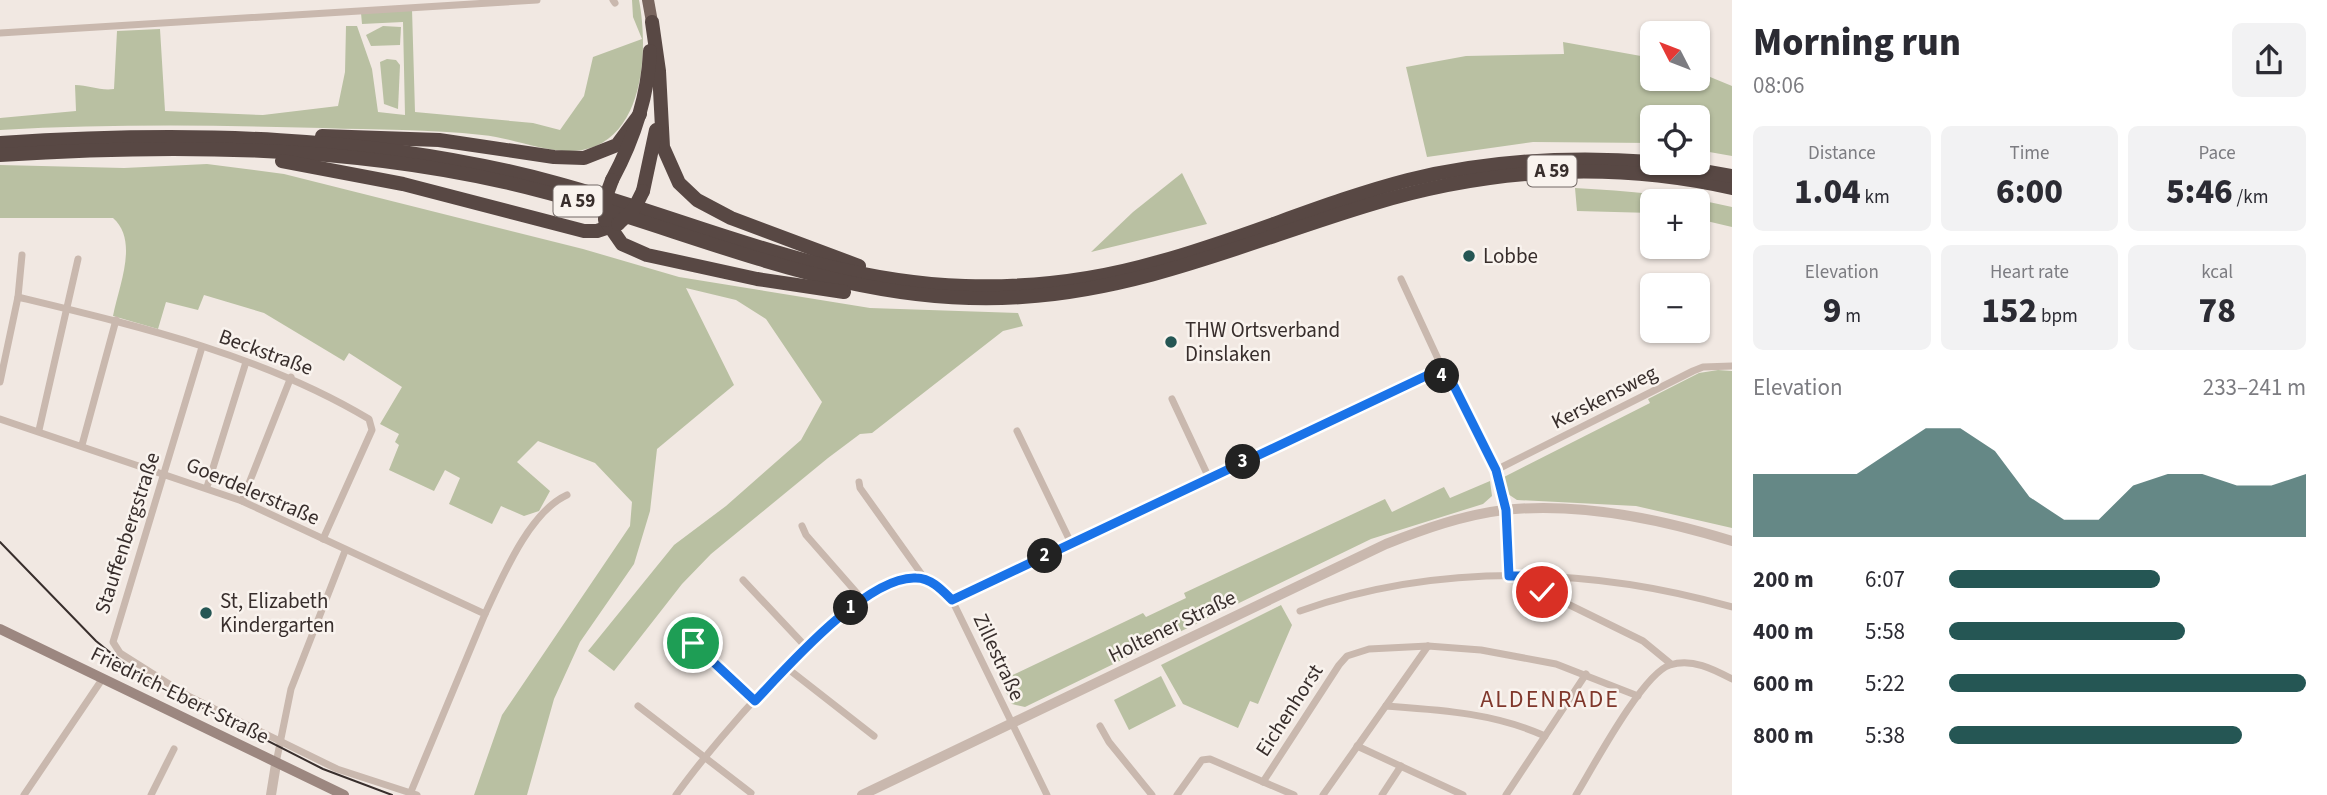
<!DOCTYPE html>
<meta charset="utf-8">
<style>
body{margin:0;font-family:"Source Sans 3",sans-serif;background:#f2f2f3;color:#2b2b33;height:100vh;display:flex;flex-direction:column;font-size:26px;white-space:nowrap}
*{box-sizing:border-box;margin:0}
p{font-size:23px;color:#7c7c81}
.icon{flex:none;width:38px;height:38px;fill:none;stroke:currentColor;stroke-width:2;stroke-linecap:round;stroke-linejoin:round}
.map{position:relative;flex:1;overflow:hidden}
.panel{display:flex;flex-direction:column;background:#fff;width:595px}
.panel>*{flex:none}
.needle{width:46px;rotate:312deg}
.fabs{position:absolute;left:1640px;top:21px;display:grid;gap:14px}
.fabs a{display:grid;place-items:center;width:70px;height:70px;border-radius:10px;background:#fff;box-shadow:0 2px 5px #0004;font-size:35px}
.pin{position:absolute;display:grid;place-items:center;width:60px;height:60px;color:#fff;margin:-30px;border:4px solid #fff;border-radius:50%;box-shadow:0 2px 7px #0007}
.km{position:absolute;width:35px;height:35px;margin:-18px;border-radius:50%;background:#222;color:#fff;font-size:19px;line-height:35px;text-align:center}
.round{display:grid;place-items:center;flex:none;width:74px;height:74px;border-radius:10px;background:#f2f2f3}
.head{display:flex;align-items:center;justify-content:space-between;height:119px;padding:0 21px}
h1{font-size:38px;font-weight:800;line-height:52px}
.metrics{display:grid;grid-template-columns:repeat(3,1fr);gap:10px;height:119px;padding:7px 21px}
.metrics div{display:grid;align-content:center;border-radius:10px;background:#f2f2f3;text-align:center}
.metrics b{font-size:35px;font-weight:800}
.metrics small{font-size:19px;font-weight:400}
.metrics p{font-size:19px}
.chart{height:196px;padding:14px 21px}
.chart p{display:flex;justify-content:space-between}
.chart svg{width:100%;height:126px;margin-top:7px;fill:#255654;opacity:.7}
ul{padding:0 21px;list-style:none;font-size:23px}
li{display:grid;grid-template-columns:112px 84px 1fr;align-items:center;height:52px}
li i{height:18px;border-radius:9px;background:#255654}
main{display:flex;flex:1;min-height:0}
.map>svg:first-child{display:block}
.green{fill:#b9c0a2}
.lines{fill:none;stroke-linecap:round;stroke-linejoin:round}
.minor{stroke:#c9b8ae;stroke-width:7}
.tertiary{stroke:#c9b8ae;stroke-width:10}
.secondary{stroke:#9c8780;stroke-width:10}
.primary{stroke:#78655e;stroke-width:12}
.motorway{stroke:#584844;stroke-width:14}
.tram{stroke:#382e2c;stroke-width:2}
.motorway-bridge{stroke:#584844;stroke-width:14}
.route-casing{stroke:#fff;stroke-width:14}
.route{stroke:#1a73e8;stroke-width:9}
.poi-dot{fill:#255654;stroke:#f9f3ee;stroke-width:2.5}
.labels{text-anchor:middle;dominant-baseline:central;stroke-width:5;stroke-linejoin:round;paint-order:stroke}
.shield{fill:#f9f3ee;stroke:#726966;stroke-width:2}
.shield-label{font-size:19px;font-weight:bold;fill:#382e2c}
.poi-label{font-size:21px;fill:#382e2c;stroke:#f9f3ee;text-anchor:start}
.street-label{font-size:21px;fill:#382e2c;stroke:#f9f3ee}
.quarter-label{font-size:24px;letter-spacing:2px;fill:#80382c;stroke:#f9f3ee}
</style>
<main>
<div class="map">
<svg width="1732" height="795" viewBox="0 0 1732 795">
<rect width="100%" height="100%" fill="#f1e8e2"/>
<g class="green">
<path d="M632,0h7c9,46 6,125 -43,146 -37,15 -77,-8 -114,-11 -52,-6 -106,-5 -159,-7 -108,-3 -215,-4 -323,2v-12l76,-7 -1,-26c14,0 25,6 39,4l3,-58 43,-2 5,82 98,4 75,-9 7,-34 1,-46h11l15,43 6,43 27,3 -2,-93 -41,2 -1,-11 51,-4 3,103 118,11 27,7 24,-34 9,-39 49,-18 -9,-22z"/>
<path d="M383,26l18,1 -1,18 -29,1 -5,-11z"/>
<path d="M1563,42l89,16v21h46v-7l34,14v70l-34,-6v-33h-46v26l-119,-1 -106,15 -21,-90 60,-11 98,-2z"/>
<path d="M387,59l9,1 4,5 -2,44 -14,-5 -4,-42z"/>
<path d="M207,164l77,10 299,75 96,28 191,31 148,5 5,13 -20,5 -131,102 -12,1 -32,24 -117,96 -29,30 -68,87 -26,-20 86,-106 52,-39 75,-66 21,-38 -56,-83 -30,-19 -50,-12 48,97 -77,64 -7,62 -16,53 -54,78 -26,57 -27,96h-53l28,-80 128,-189 2,-24 -37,-39 -57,-22 -21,21 33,29 -11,20 -15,5 -23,-10 -9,18 -43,-20 11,-26 -15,-8 -11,21 -45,-21 10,-25 -4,-3 4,-8 -19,-10 22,-37 -53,-34 -5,8 -80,-48 -60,-18 -6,15 -32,-8 -8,27 -45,-13c6,-31 26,-75 0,-98h-113v-53l124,3z"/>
<path d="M1182,173l25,51 -116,28 42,-40z"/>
<path d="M1575,188c53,3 105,7 157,19v20l-34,-8v-18h-46v12l-75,-2z"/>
<path d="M1718,370l14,1v157l-96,-22 -119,-6 -9,-6 -6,-16 148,-75 -2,-4 51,-26z"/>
<path d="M1490,481l2,15 -9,8 -112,35 -346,168 -13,-3 -12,-23 143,-68 3,4 40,-19 -2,-5 201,-94 7,13 52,-25 6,11z"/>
<path d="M1281,605l11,20 -34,79 -8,-3 -12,27 -55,-24 -22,-39z"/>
<path d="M1161,676l15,30 -47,24 -15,-30z"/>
</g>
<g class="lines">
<g class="minor">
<path d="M613,0l2,3"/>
<path d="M0,33l537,-33"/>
<path d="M1401,279l38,82 1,14"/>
<path d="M18,297c120,29 244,58 351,122l3,11 -49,109"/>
<path d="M202,347l-89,295 7,11 68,43 149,73 80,26"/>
<path d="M0,382l18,-85 4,-42"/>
<path d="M1172,399l37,79"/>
<path d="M0,419l242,82 243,113 -75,180"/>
<path d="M39,430l39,-171"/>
<path d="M1017,431l54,112"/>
<path d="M82,445l34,-125"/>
<path d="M1496,470l197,-99 10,-4 29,-1"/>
<path d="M859,482l1,6 65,91"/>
<path d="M207,487l39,-125"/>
<path d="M242,501l49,-124"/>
<path d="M802,526l4,9 57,65"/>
<path d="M1530,576l-1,9 114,56 28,23"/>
<path d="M743,580l64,68"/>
<path d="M952,600l478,-226 10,1 14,11 42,84 10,40 3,66"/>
<path d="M1300,611c139,-49 292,-44 432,-4"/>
<path d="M485,614c17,-36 44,-102 82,-119"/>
<path d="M688,635l67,66"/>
<path d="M787,668l87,68"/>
<path d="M638,706l113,87"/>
<path d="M1386,706c55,4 108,7 159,30"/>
<path d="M1100,726l9,16 43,53"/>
<path d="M1357,746l106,49"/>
<path d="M276,763l15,-74 54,-138"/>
<path d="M1263,782l76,-117 8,-9 22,-7 59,-3 53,4 75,14 82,32"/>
<path d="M24,795l79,-117"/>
<path d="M151,795l23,-46"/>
<path d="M676,795c40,-56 172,-212 240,-217l21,8 15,14 95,195"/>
<path d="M1177,795l25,-35 8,-1 84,36"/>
<path d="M1323,795l105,-149"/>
<path d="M1382,795l19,-29"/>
<path d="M1506,795l80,-121"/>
<path d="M1576,795c17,-28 67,-122 94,-130 22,-7 43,4 62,14"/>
</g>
<g class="tertiary">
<path d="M271,795l5,-31"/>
<path d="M862,795l524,-251c38,-15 77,-29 118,-34 74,-8 157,9 228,31"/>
</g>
<path class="secondary" d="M0,629l344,166"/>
<path class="primary" d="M648,0l4,22"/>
<g class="motorway">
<path d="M652,22l7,49 4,76 16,36 18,17 34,18 128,48"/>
<path d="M322,136l117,4 115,17 30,1 33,-13 23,-31"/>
<path d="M0,143c184,-12 377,-9 556,40 137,37 265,99 409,103 65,2 131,-6 193,-24 85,-23 165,-60 250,-82 81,-20 162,-24 244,-18"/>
<path d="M0,155c167,-11 341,-10 504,27 174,39 334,128 518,115 124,-8 233,-58 350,-93 119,-36 239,-43 360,-16"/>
<path d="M282,161l121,23 181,47h13l21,-7"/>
<path d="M1658,163l74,13"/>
<path d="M612,180c22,-41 36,-82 38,-129"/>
<path d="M643,191l13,-61"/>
<path d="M606,221l16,23 25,11 110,24 87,13"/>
</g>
<path class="tram" d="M0,542l96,99 42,34 185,94 69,26"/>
<g class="motorway-bridge">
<path d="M605,220v-21l7,-19"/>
<path d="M618,224l16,-15 9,-18"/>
</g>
</g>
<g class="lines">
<g class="route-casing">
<path id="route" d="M693,643l62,58c32,-34 113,-126 161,-123 15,0 26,12 36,22l478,-226 10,1 14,11 42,84 10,40 3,66h21l-1,9 13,7"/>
</g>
<use href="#route" class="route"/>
</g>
<g class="poi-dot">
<circle cx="1469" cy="256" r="7"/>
<circle cx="1171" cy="342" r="7"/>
<circle cx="206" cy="613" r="7"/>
</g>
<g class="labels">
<g class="shield">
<rect x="1527.5" y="155.5" width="49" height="31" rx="5"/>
<rect x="553.5" y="185.5" width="49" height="31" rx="5"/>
</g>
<g class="shield-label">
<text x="1552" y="171">A 59</text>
<text x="578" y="201">A 59</text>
</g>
<g class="poi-label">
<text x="1483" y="256">Lobbe</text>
<text x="1185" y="330">THW Ortsverband<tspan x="1185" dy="24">Dinslaken</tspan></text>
<text x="220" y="601">St, Elizabeth<tspan x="220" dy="24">Kindergarten</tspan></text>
</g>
<g class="street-label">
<text transform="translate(266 352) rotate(20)">Beckstraße</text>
<text transform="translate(1604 397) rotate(-27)">Kerskensweg</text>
<text transform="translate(253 491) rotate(23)">Goerdelerstraße</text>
<text transform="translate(127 533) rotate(-72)">Stauffenbergstraße</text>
<text transform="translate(1172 626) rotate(-26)">Holtener Straße</text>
<text transform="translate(999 657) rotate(65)">Zillestraße</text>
<text transform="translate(180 695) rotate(26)">Friedrich-Ebert-Straße</text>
<text transform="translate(1289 710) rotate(-57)">Eichenhorst</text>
</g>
<g class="quarter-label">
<text x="1550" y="699">ALDENRADE</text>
</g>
</g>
</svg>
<div class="fabs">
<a><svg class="needle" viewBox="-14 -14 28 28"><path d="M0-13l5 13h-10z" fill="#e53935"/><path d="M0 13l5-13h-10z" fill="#7c7c81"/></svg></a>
<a><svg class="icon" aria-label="locate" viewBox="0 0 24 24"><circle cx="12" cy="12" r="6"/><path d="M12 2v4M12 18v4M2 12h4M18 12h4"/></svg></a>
<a>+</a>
<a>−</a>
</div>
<div class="pin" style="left:693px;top:643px;background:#1e9e55"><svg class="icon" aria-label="arrive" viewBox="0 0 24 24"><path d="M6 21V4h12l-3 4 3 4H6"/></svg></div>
<div class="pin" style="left:1542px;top:592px;background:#d93025"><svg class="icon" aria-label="check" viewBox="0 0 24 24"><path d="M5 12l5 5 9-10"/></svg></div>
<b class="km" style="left:851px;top:608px">1</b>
<b class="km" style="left:1045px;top:556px">2</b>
<b class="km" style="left:1243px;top:462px">3</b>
<b class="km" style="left:1442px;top:376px">4</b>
</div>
<section class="panel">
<div class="head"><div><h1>Morning run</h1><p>08:06</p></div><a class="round"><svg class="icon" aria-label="share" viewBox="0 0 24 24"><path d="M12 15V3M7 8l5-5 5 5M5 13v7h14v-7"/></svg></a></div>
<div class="metrics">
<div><p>Distance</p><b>1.04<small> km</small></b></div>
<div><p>Time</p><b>6:00</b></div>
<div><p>Pace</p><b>5:46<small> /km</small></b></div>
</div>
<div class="metrics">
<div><p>Elevation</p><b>9<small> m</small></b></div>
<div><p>Heart rate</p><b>152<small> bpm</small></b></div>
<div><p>kcal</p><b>78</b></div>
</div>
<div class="chart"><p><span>Elevation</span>233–241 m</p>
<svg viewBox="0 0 160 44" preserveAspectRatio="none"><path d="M0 44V22L10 22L20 22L30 22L40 14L50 6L60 6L70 14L80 30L90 38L100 38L110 26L120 22L130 22L140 26L150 26L160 22V44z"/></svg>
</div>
<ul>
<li><b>200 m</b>6:07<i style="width:59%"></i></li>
<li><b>400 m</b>5:58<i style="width:66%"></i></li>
<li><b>600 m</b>5:22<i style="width:100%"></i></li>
<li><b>800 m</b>5:38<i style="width:82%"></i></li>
</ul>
</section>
</main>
